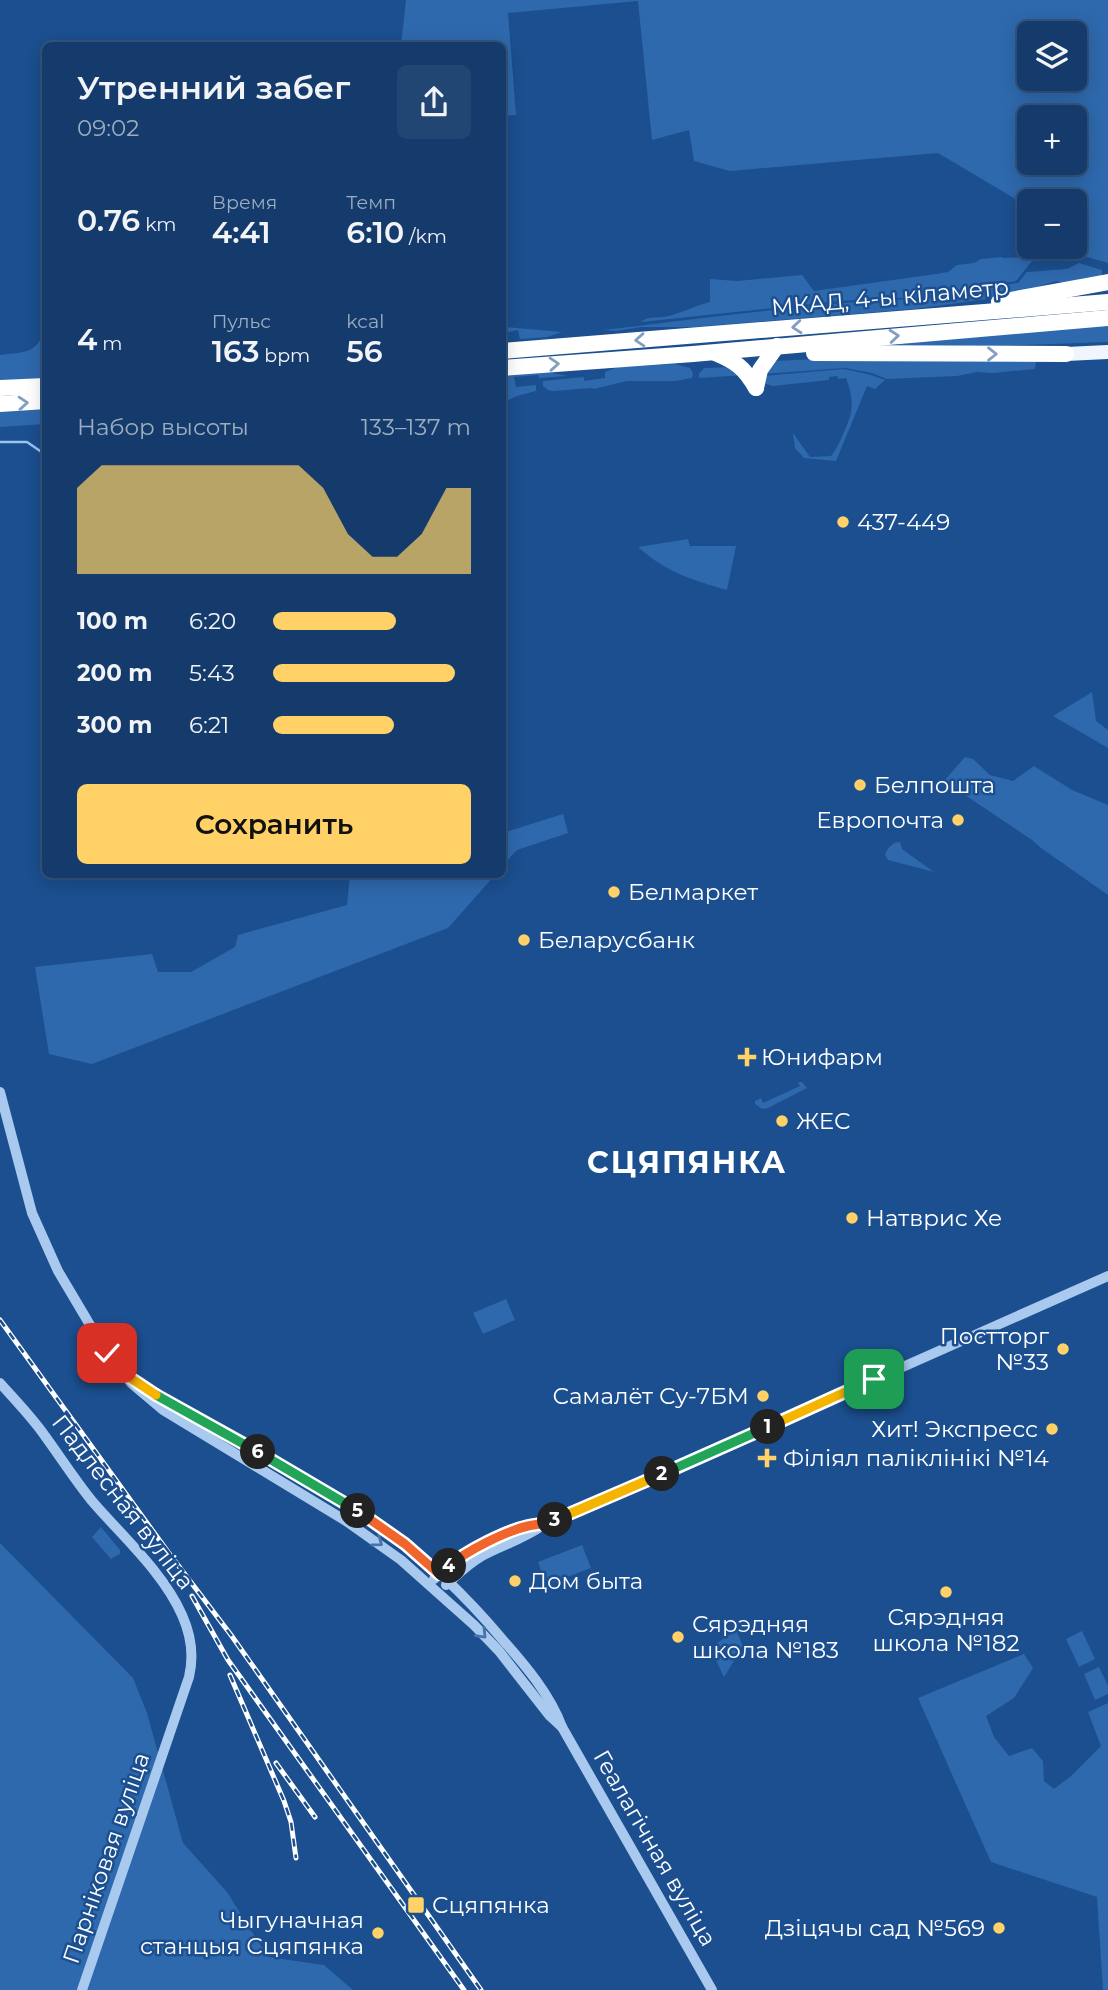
<!DOCTYPE html>
<html lang="ru">
<meta charset="utf-8">
<style>
body{margin:0;font-family:Montserrat,sans-serif;background:#214673;color:#f1f3f6;height:100vh;display:flex;flex-direction:column;font-size:26px;white-space:nowrap}
*{box-sizing:border-box;margin:0}
p{font-size:23px;color:#9dadc1}
.icon{flex:none;width:38px;height:38px;fill:none;stroke:currentColor;stroke-width:2;stroke-linecap:round;stroke-linejoin:round}
.map{position:relative;flex:1;overflow:hidden}
.details{position:absolute;left:42px;top:42px;width:464px;height:836px;display:flex;flex-direction:column;background:#143b6b;border-radius:10px;box-shadow:0 4px 18px #0003,0 0 0 2px #33557e}
.details>*{flex:none}
.buttons{position:absolute;left:1017px;top:21px;display:grid;gap:14px}
.buttons a{display:grid;place-items:center;width:70px;height:70px;border-radius:10px;background:#143b6b;box-shadow:0 4px 18px #0003,0 0 0 2px #33557e;font-size:35px}
.pin{position:absolute;display:grid;place-items:center;width:60px;height:60px;color:#fff;margin:-30px;border-radius:14px;box-shadow:0 4px 10px #0006}
.km{position:absolute;width:35px;height:35px;margin:-18px;border-radius:50%;background:#222;color:#fff;font-size:19px;line-height:35px;text-align:center}
.round{display:grid;place-items:center;flex:none;width:74px;height:74px;border-radius:10px;background:#214673}
.overview{display:flex;align-items:center;justify-content:space-between;height:119px;padding:0 35px}
h1{font-size:32px;font-weight:600;line-height:52px}
.stats{display:grid;grid-template-columns:repeat(3,1fr);gap:10px;height:119px;padding:7px 35px}
.stats div{display:grid;align-content:center}
.stats b{font-size:30px;font-weight:600}
.stats small{font-size:19px;font-weight:400}
.stats p{font-size:19px}
.chart{height:196px;padding:14px 35px}
.chart p{display:flex;justify-content:space-between}
.chart svg{width:100%;height:126px;margin-top:7px;fill:#ffd166;opacity:.7}
.action{display:flex;gap:14px;margin-top:auto;padding:14px 35px}
.action a{flex:1;height:80px;border-radius:10px;background:#ffd166;color:#111;font-size:28px;font-weight:600;line-height:80px;text-align:center}
ul{padding:0 35px;list-style:none;font-size:23px}
li{display:grid;grid-template-columns:112px 84px 1fr;align-items:center;height:52px}
li i{height:18px;border-radius:9px;background:#ffd166}
.map>svg:first-child{display:block}
.green{fill:#2e69ad;fill-rule:evenodd}
.lines{fill:none;stroke-linecap:round;stroke-linejoin:round}
.stream{stroke:#9cc4f0;stroke-width:2.5}
.minor{stroke:#a9c9ee;stroke-width:10}
.major{stroke:#f0f6ff;stroke-width:14}
.highway{stroke:#fff;stroke-width:16}
.rail-casing{stroke:#fff;stroke-width:5}
.rail{stroke:#1b4f8f;stroke-width:2.5;stroke-dasharray:8;stroke-linecap:butt}
.oneway{stroke:#829ec1}
.oneway2{stroke:#4674ac}
.split-1-casing{stroke:#fff;stroke-width:14}
.split-2-casing{stroke:#fff;stroke-width:14}
.split-3-casing{stroke:#fff;stroke-width:14}
.split-4-casing{stroke:#fff;stroke-width:14}
.split-5-casing{stroke:#fff;stroke-width:14}
.split-6-casing{stroke:#fff;stroke-width:14}
.split-7-casing{stroke:#fff;stroke-width:14}
.split-8-casing{stroke:#fff;stroke-width:14}
.split-1{stroke:#f5b400;stroke-width:9}
.split-2{stroke:#22a559;stroke-width:9}
.split-3{stroke:#f5b400;stroke-width:9}
.split-4{stroke:#f0652b;stroke-width:9}
.split-5{stroke:#f0652b;stroke-width:9}
.split-6{stroke:#22a559;stroke-width:9}
.split-7{stroke:#22a559;stroke-width:9}
.split-8{stroke:#f5b400;stroke-width:9}
.poi-dot{fill:#ffd166;stroke:#1b4f8f;stroke-width:2.5}
.labels{text-anchor:middle;dominant-baseline:central;stroke-width:5;stroke-linejoin:round;paint-order:stroke}
.street-label{font-size:23px;fill:#fff;stroke:#1b4f8f}
.poi-label{font-size:23px;fill:#fff;stroke:#1b4f8f;text-anchor:start}
.district-label{font-size:30px;font-weight:bold;letter-spacing:2px;fill:#fff;stroke:#1b4f8f}
</style>
<div class="map">
<svg width="1108" height="1990" viewBox="0 0 1108 1990">
<rect width="100%" height="100%" fill="#1b4f8f"/>
<g class="green">
<path d="M406,0h702v263l-21,-6 -18,-10h5v-46h-45v6l-91,-54 -208,18 -36,-10 -5,-31 -37,10 -14,-139 -130,12 8,102 -14,1v-70l-101,-1zM1029,33h45v46h-45zM1029,117h45v46h-45z"/>
<path d="M1002,257l1,1 29,-1v4l-16,20 -96,16 -81,4 -198,21c7,-6 14,-4 23,-5 15,-3 30,-11 46,-15v-23l27,2 65,-6 12,16 122,-17 12,-2 9,-7 17,-2 7,-4z"/>
<path d="M1079,263l23,7v6l-37,7 -9,-2 -19,6 -14,7 -109,15 -221,18h-52l-25,4 -12,-1c76,-9 152,-19 228,-26 32,-3 64,-4 96,-6 30,-3 59,-12 90,-15l9,-11 40,-3z"/>
<path d="M1108,325v17l-171,6 -45,-3 82,-9z"/>
<path d="M45,326v53l-45,2v-26c25,-3 39,-1 45,-29z"/>
<path d="M502,327h3l57,5 -15,5 -27,2 -2,-9 -9,2 -7,-2z"/>
<path d="M837,358l199,3 -1,8 -42,4 -16,-1 -20,4 -70,3 -15,-6 -27,-5 -82,6 12,-13z"/>
<path d="M675,364l15,4 3,5 -1,5 -17,3h-48l-33,8 -3,-1 -38,3 -5,-1 -5,-4v-5l41,-4v4l21,-3v-6l12,-5z"/>
<path d="M736,367l10,8 -47,3v-4l5,-6z"/>
<path d="M844,369l27,6 14,5 -10,9 -8,-3 -31,75 -32,-3 -9,-10 -2,-15 17,24 21,-1c6,-7 9,-15 13,-24 10,-21 10,-32 2,-54l-8,1 -1,-3 -8,1v3l-56,6 -7,-2 -3,-8z"/>
<path d="M543,371l24,5 -28,2 -1,-3 -24,2 2,10 20,-2v6l-19,5 -15,7v-27z"/>
<path d="M45,407v17l-45,3v-17z"/>
<path d="M688,539l2,7h46l-9,44c-35,-10 -61,-18 -89,-43z"/>
<path d="M1092,692l4,29 12,9v18l-55,-32z"/>
<path d="M965,757l8,2 17,16 23,6 21,-15 38,24 36,15v90l-67,-47 -9,-8 -88,-59z"/>
<path d="M563,814l5,19 -51,17 -15,16v-33z"/>
<path d="M900,842l2,7 32,23 -46,-12 -3,-5c2,-7 8,-13 15,-13z"/>
<path d="M350,875h145l-47,53 -356,136 -43,-10 -14,-87 117,-13 6,18h33l44,-25 3,-12 109,-30z"/>
<path d="M798,1082h4l5,6 -39,20 -6,1 -7,-5v-3l6,-3 2,5 37,-17z"/>
<path d="M506,1299l9,21 -32,14 -10,-21z"/>
<path d="M101,1527l19,23v4l-9,5 -19,-22z"/>
<path d="M0,1543l133,135 14,35 36,130 44,49 41,65 56,8 29,25h-353z"/>
<path d="M582,1545l9,23 -45,17 -8,-23z"/>
<path d="M736,1630l7,16 -19,31 -14,-29z"/>
<path d="M1082,1631l13,28 -16,8 -13,-28z"/>
<path d="M1024,1654l9,14 -19,30 -28,18 8,21 15,19 23,-8 11,13 1,20 10,8 17,-13 30,-30 -13,-34 20,-9v287h-5l-6,-93 -106,-35 -73,-164z"/>
<path d="M1099,1667l9,19v8l-13,6 -11,-26z"/>
</g>
<g class="lines">
<path class="stream" d="M0,442h27l19,13"/>
<g class="minor">
<path d="M0,1092l32,121 26,58 35,59 14,23 24,30 32,27 183,111 55,39 73,65 25,26 50,64 13,12"/>
<path d="M139,1382c41,31 89,52 133,78 36,20 72,39 105,63 46,32 89,73 125,116 23,26 48,55 60,88l150,263"/>
<path d="M0,1383c15,17 32,34 45,53 16,22 30,44 47,65 30,35 71,71 90,114 9,20 12,41 7,62l-107,313"/>
<path d="M434,1579c30,-27 68,-51 109,-54"/>
<path d="M446,1585c11,-10 22,-21 36,-29 20,-11 42,-17 61,-31l89,-38 476,-211"/>
</g>
<path class="major" d="M1066,354l42,-2"/>
<g class="highway">
<path d="M999,302l109,-20"/>
<path d="M502,351l606,-49"/>
<path d="M715,353c21,9 29,14 41,35"/>
<path d="M814,353l252,1"/>
<path d="M502,368l191,-14 415,-36"/>
<path d="M0,388l46,-2"/>
<path d="M756,388l4,-18 17,-24"/>
<path d="M0,404l46,-3"/>
</g>
<g class="rail-casing">
<g id="rail">
<path d="M0,1320l168,232 63,83 250,355"/>
<path d="M192,1596l36,64 236,330"/>
<path d="M230,1675l54,126 7,21 5,36"/>
<path d="M276,1763l39,54"/>
</g>
</g>
<use href="#rail" class="rail"/>
</g>
<defs><path id="oneway-chevron" d="M-2-3.5L2.5 0L-2 3.5" fill="none" stroke-width="1.6" stroke-linecap="round" stroke-linejoin="round" transform="scale(1.75)"/></defs>
<g class="oneway">
<use href="#oneway-chevron" transform="translate(797 327) rotate(175)"/>
<use href="#oneway-chevron" transform="translate(894 336) rotate(-5)"/>
<use href="#oneway-chevron" transform="translate(640 340) rotate(176)"/>
<use href="#oneway-chevron" transform="translate(992 354)"/>
<use href="#oneway-chevron" transform="translate(554 364) rotate(-4)"/>
<use href="#oneway-chevron" transform="translate(23 403) rotate(-4)"/>
</g>
<g class="oneway2">
<use href="#oneway-chevron" transform="translate(378 1542) rotate(36)"/>
<use href="#oneway-chevron" transform="translate(482 1634) rotate(46)"/>
</g>
<g class="lines">
<g class="split-1-casing">
<path id="split-1" d="M768,1427l106,-48"/>
</g>
<g class="split-2-casing">
<path id="split-2" d="M662,1474l106,-47"/>
</g>
<g class="split-3-casing">
<path id="split-3" d="M555,1520l107,-46"/>
</g>
<g class="split-4-casing">
<path id="split-4" d="M449,1566c17,-15 57,-35 79,-40 10,-2 17,-2 27,-6"/>
</g>
<g class="split-5-casing">
<path id="split-5" d="M358,1511l47,33 34,30 10,-8"/>
</g>
<g class="split-6-casing">
<path id="split-6" d="M258,1452l100,59"/>
</g>
<g class="split-7-casing">
<path id="split-7" d="M156,1395l102,57"/>
</g>
<g class="split-8-casing">
<path id="split-8" d="M107,1353l16,20 33,22"/>
</g>
<use href="#split-1" class="split-1"/>
<use href="#split-2" class="split-2"/>
<use href="#split-3" class="split-3"/>
<use href="#split-4" class="split-4"/>
<use href="#split-5" class="split-5"/>
<use href="#split-6" class="split-6"/>
<use href="#split-7" class="split-7"/>
<use href="#split-8" class="split-8"/>
</g>
<g class="poi-dot">
<circle cx="843" cy="522" r="7"/>
<circle cx="860" cy="785" r="7"/>
<circle cx="958" cy="820" r="7"/>
<circle cx="614" cy="892" r="7"/>
<circle cx="524" cy="940" r="7"/>
<path d="M743.5 1046.5h7v7h7v7h-7v7h-7v-7h-7v-7h7z"/>
<circle cx="782" cy="1121" r="7"/>
<circle cx="852" cy="1218" r="7"/>
<circle cx="1063" cy="1349" r="7"/>
<circle cx="763" cy="1396" r="7"/>
<circle cx="1052" cy="1429" r="7"/>
<path d="M763.5 1447.5h7v7h7v7h-7v7h-7v-7h-7v-7h7z"/>
<circle cx="515" cy="1581" r="7"/>
<circle cx="946" cy="1592" r="7"/>
<circle cx="678" cy="1637" r="7"/>
<rect x="407" y="1896" width="18" height="18" rx="3.5"/>
<circle cx="999" cy="1928" r="7"/>
<circle cx="378" cy="1933" r="7"/>
</g>
<g class="labels">
<g class="street-label">
<text transform="translate(890 297) rotate(-5)">МКАД, 4-ы кіламетр</text>
<text transform="translate(123 1502) rotate(52)">Падлесная вуліца</text>
<text transform="translate(655 1848) rotate(60)">Геалагічная вуліца</text>
<text transform="translate(106 1858) rotate(-71)">Парніковая вуліца</text>
</g>
<g class="poi-label">
<text x="857" y="522">437-449</text>
<text x="874" y="785">Белпошта</text>
<text x="944" y="820" text-anchor="end">Европочта</text>
<text x="628" y="892">Белмаркет</text>
<text x="538" y="940">Беларусбанк</text>
<text x="761" y="1057">Юнифарм</text>
<text x="796" y="1121">ЖЕС</text>
<text x="866" y="1218">Натврис Хе</text>
<text x="1049" y="1336" text-anchor="end">Постторг<tspan x="1049" dy="26">№33</tspan></text>
<text x="749" y="1396" text-anchor="end">Самалёт Су-7БМ</text>
<text x="1038" y="1429" text-anchor="end">Хит! Экспресс</text>
<text x="783" y="1458">Філіял паліклінікі №14</text>
<text x="529" y="1581">Дом быта</text>
<text x="946" y="1617" text-anchor="middle">Сярэдняя<tspan x="946" dy="26">школа №182</tspan></text>
<text x="692" y="1624">Сярэдняя<tspan x="692" dy="26">школа №183</tspan></text>
<text x="432" y="1905">Сцяпянка</text>
<text x="364" y="1920" text-anchor="end">Чыгуначная<tspan x="364" dy="26">станцыя Сцяпянка</tspan></text>
<text x="985" y="1928" text-anchor="end">Дзіцячы сад №569</text>
</g>
<g class="district-label">
<text x="687" y="1162">СЦЯПЯНКА</text>
</g>
</g>
</svg>
<div class="buttons">
<a><svg class="icon" aria-label="layers" viewBox="0 0 24 24"><path d="M12 4l9 5-9 5-9-5zM3 14l9 5 9-5"/></svg></a>
<a>+</a>
<a>−</a>
</div>
<div class="pin" style="left:874px;top:1379px;background:#1e9e55"><svg class="icon" aria-label="arrive" viewBox="0 0 24 24"><path d="M6 21V4h12l-3 4 3 4H6"/></svg></div>
<div class="pin" style="left:107px;top:1353px;background:#d93025"><svg class="icon" aria-label="check" viewBox="0 0 24 24"><path d="M5 12l5 5 9-10"/></svg></div>
<b class="km" style="left:768px;top:1427px">1</b>
<b class="km" style="left:662px;top:1474px">2</b>
<b class="km" style="left:555px;top:1520px">3</b>
<b class="km" style="left:449px;top:1566px">4</b>
<b class="km" style="left:358px;top:1511px">5</b>
<b class="km" style="left:258px;top:1452px">6</b>
<section class="details">
<div class="overview"><div><h1>Утренний забег</h1><p>09:02</p></div><a class="round"><svg class="icon" aria-label="share" viewBox="0 0 24 24"><path d="M12 15V3M7 8l5-5 5 5M5 13v7h14v-7"/></svg></a></div>
<div class="stats">
<div><b>0.76<small> km</small></b></div>
<div><p>Время</p><b>4:41</b></div>
<div><p>Темп</p><b>6:10<small> /km</small></b></div>
</div>
<div class="stats">
<div><b>4<small> m</small></b></div>
<div><p>Пульс</p><b>163<small> bpm</small></b></div>
<div><p>kcal</p><b>56</b></div>
</div>
<div class="chart"><p><span>Набор высоты</span>133–137 m</p>
<svg viewBox="0 0 160 44" preserveAspectRatio="none"><path d="M0 44V14L10 6L20 6L30 6L40 6L50 6L60 6L70 6L80 6L90 6L100 14L110 30L120 38L130 38L140 30L150 14L160 14V44z"/></svg>
</div>
<ul>
<li><b>100 m</b>6:20<i style="width:62%"></i></li>
<li><b>200 m</b>5:43<i style="width:92%"></i></li>
<li><b>300 m</b>6:21<i style="width:61%"></i></li>
</ul>
<div class="action"><a>Сохранить</a></div>
</section>
</div>
